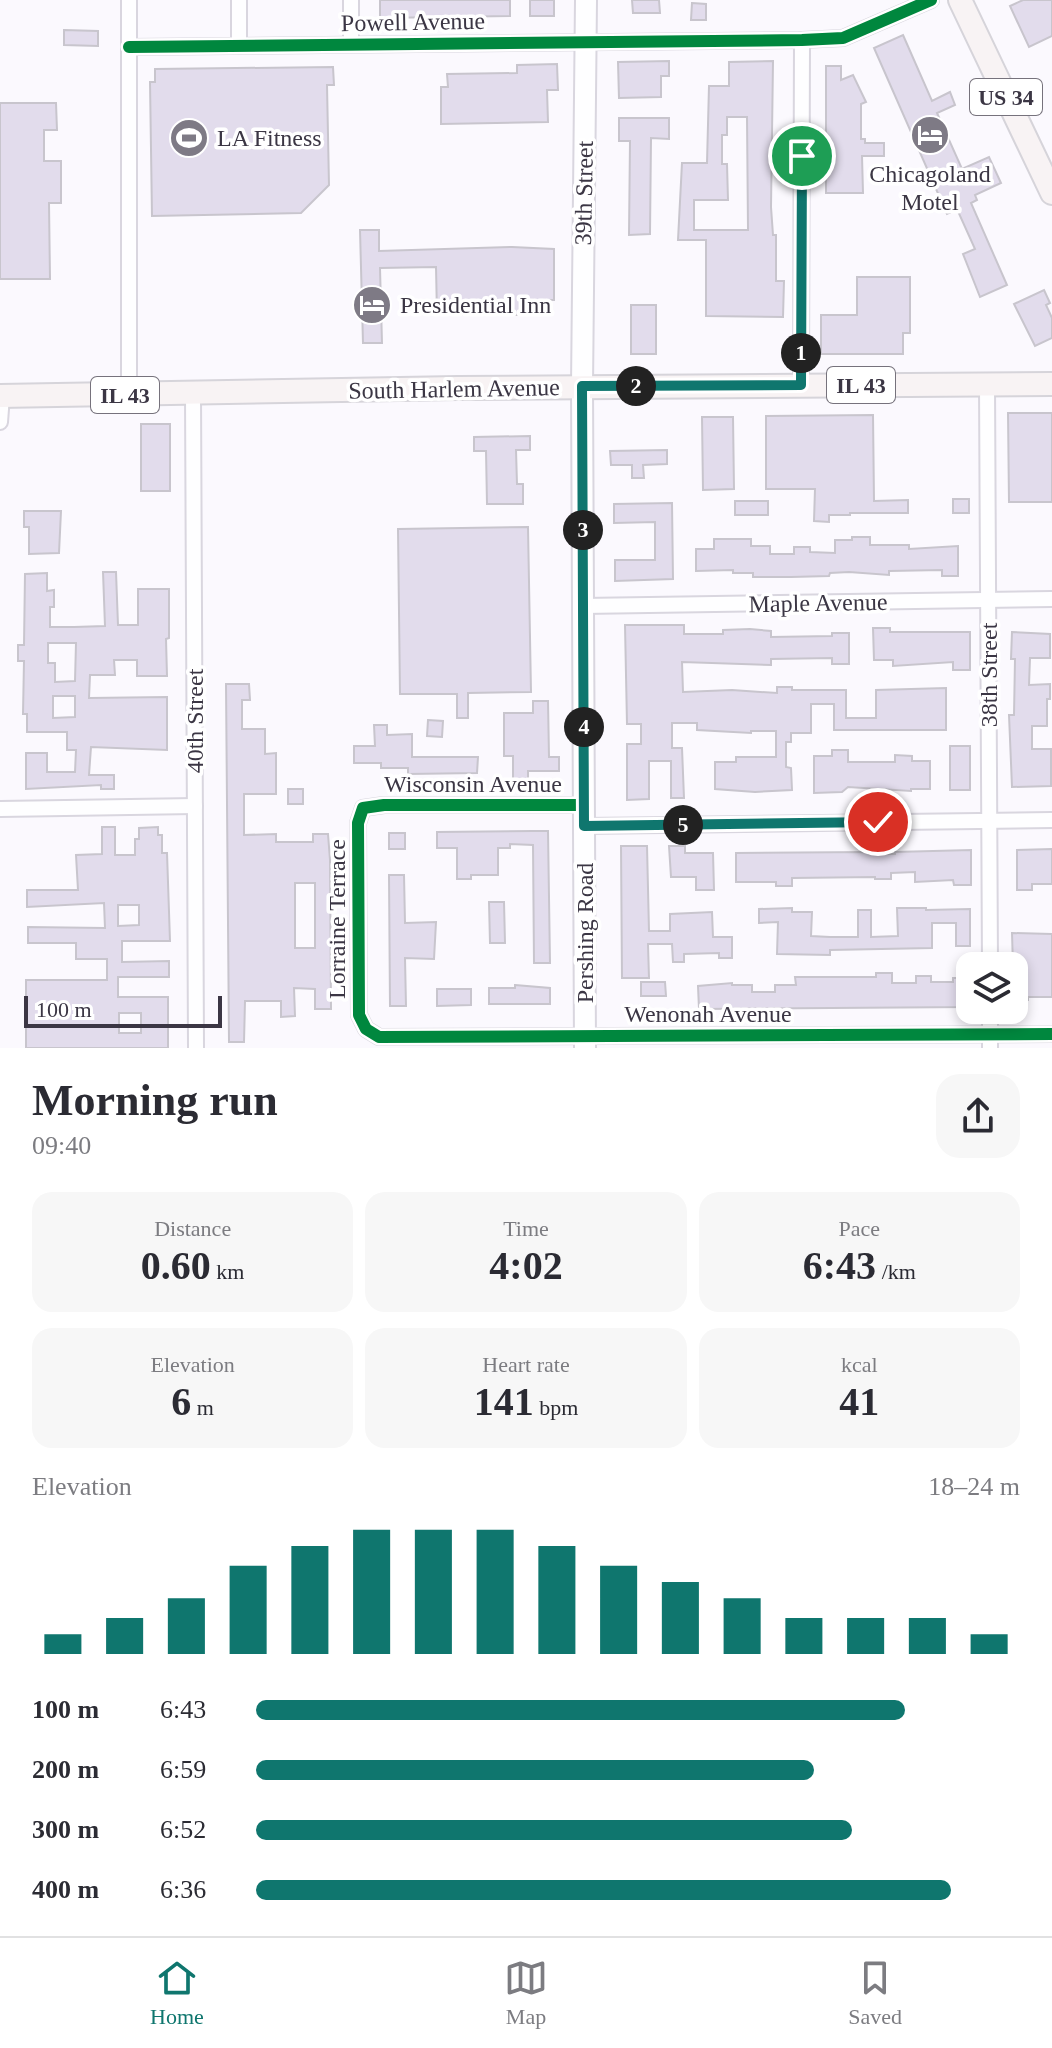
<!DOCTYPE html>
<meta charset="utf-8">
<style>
body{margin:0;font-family:Georgia,serif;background:#f7f7f7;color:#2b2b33;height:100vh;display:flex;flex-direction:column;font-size:30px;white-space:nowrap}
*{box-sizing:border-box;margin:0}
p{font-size:26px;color:#7c7c81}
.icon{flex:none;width:44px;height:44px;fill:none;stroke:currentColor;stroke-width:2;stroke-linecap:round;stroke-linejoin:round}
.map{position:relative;height:1048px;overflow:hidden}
.drawer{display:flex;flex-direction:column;background:#fff;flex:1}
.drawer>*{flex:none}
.fabs{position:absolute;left:956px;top:952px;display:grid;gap:16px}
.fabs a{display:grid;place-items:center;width:72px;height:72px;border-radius:16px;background:#fff;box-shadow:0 4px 12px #0003;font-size:40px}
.scale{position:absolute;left:24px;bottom:20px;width:198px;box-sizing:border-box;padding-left:8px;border:4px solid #3b3644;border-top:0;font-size:22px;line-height:28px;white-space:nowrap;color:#3b3644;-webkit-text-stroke:6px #fff;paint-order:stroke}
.pin{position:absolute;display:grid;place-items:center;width:68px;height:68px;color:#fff;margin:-34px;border:4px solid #fff;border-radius:50%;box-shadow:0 2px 8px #0007}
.km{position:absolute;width:40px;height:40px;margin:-20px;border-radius:50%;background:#222;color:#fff;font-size:22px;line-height:40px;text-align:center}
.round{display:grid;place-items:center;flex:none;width:84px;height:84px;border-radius:24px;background:#f7f7f7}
.summary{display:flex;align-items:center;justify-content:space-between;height:136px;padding:0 32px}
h1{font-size:44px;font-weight:700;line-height:60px}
.metrics{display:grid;grid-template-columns:repeat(3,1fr);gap:12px;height:136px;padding:8px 32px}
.metrics div{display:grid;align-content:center;border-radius:20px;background:#f7f7f7;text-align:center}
.metrics b{font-size:40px;font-weight:700}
.metrics small{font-size:22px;font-weight:400}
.metrics p{font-size:22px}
.chart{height:224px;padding:16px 32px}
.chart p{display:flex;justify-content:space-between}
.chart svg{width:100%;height:144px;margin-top:8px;stroke:#0f766e;stroke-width:6}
ul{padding:0 32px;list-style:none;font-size:26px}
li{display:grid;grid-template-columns:128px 96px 1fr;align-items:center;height:60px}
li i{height:20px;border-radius:10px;background:#0f766e}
.dock{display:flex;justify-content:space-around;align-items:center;height:112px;border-top:2px solid #e1e1e2;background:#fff;font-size:22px;color:#7c7c81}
.dock a{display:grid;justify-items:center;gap:4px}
.dock .selected{color:#0f766e}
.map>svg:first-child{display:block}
.building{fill:#e2dcec;stroke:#c8c5cd;stroke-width:2;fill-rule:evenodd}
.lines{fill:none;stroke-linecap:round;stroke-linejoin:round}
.street-casing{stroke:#d9d6df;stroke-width:18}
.secondary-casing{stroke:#d9d6df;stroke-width:24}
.primary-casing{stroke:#d6d4da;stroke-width:26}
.street{stroke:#fefeff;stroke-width:14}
.secondary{stroke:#fefeff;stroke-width:20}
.primary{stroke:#f8f3f4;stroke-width:22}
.cycleway-casing{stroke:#fff;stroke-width:17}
.cycleway{stroke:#00873e;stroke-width:12}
.route-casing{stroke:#fff;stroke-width:16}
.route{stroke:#0f766e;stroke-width:10}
.labels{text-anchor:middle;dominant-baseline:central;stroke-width:7;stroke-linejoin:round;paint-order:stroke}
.shield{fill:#fff;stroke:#76727c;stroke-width:2}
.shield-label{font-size:22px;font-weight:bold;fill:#3b3644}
.street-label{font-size:24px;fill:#3b3644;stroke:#fff}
.poi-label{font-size:24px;fill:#3b3644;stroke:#fff;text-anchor:start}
</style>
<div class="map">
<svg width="1052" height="1048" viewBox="0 0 1052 1048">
<rect width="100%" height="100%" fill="#fbf9fe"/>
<g class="building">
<path d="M380,0h130v16l-130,2z"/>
<rect x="530" y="0" width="24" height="16"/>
<path d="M632,0h27l1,13h-27z"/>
<path d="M1023,0h29v36l-23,11 -19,-41z"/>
<path d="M692,3l14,1v16h-15z"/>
<path d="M64,30l34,1v15l-34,-1z"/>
<path d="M903,35l29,66 18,-9 5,13 -18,8 25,56 27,-12 12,26 -26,12 2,5 -6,3 36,82 -27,12 -17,-43 12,-5 -18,-40 -10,5 -73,-166z"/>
<path d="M669,61v15h-8v21l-42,1 -1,-36z"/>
<path d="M773,61l-2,146 2,28h3v46h8l-1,36 -77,-1v-76h-28l4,-77h25l2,-77h20v-24zM727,117h20l1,113h-54v-30h34l-1,-36h-5v-29h5z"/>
<path d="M557,64l1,26h-11l1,32 -107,2v-37h7l-1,-13 70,-1v-8z"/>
<path d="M826,66h15v14l12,-5 13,27 -5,2v35h4v4h19v13h-22l1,37h-37z"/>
<path d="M333,67l1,18h-7l2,100 -28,28 -149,3 -2,-134h5v-13z"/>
<path d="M0,103h56l1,27h-13v31h17v42h-12l1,76h-50z"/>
<path d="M619,118h50v21l-18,-1 -1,96 -21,1 1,-94h-11z"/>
<path d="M360,230h19v21l133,-4 42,2v51h-18v15h-99l-1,-48 -56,1 2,75h-19z"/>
<path d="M857,277h53v56h-7v21h-82v-39h36z"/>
<path d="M1044,290l6,13 -4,2 6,13v20l-17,8 -21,-42z"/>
<rect x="631" y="305" width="25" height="49"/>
<path d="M1008,413h44v89h-43z"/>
<path d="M873,415l1,86 34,-1v13h-58v2h-21v7l-15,-1 1,-32h-49v-73z"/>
<path d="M702,417h31l1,72 -31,1z"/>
<rect x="141" y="424" width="29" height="67"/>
<path d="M530,436v14h-14l1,34h6v20h-36l-1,-53h-12v-14z"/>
<path d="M667,450v14l-24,1 1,13h-12v-13h-21l-1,-14z"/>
<rect x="953" y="499" width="16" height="14"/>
<rect x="735" y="501" width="33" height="14"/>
<path d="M672,503l1,76 -58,2v-21h40v-38l-41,1v-19z"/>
<path d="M24,511h37l-2,42 -30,1v-27h-5z"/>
<path d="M528,527l3,165 -63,1v25h-11v-24h-57l-2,-165z"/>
<path d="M852,537h18v8h39v4l49,-3v30h-16v-6l-53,1v4l-40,-3 -19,1 -1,3 -38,1h-38v-4h-20v-3l-37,1v-22h18v-10h37v7h19v8h24v-7h16v5l25,1v-13h17z"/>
<path d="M103,572h13l2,53h20v-36h31v49l-3,1 1,37h-30v-16h-23l1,15h-25l-1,23 78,-1v53l-76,-3 -2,28h25v14h-13v-4l-75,4v-36h21v19h28l1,-22h-9v-18h-40v-18h-4l1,-53h-6v-16h6l1,-71 22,-1v18l7,-1v17h-4v20h24l31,-1zM48,643h28l-1,38 -20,1v-19h-7zM53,696h22v21l-22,1z"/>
<path d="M625,625h59v9h39v-4l27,-1 21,2v6l61,-1v-3h17v31h-17v-6l-61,1v6l-89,-3 1,30 49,-2 45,3v-6h15v3h54v28h30v-28l70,-2v42h-112v-26h-23v29h-20v9h-5v25l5,1 1,22 -37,2 -40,-3v-27h21v-5h40v-26h-25v2l-54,-3v-7h-25v25h10l2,50h-13v-37h-22v38l-22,1v-56h14v-20h-14z"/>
<path d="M873,628h17v4h80v38h-17v-8l-60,4v-6h-19z"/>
<path d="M1012,632l38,2v24h-20l-1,27 21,-1v15h-3v27h-15v23h19v37l-39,1 -3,-72h5l1,-56h-4z"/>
<path d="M226,684h23l1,16h-8v29h23v25l11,-1v41h-32v41l32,-1v8h37v-8h15l2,26 1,149h-16v-20l-21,-1 1,28 -14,1v-16h-36l-1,41h-15zM295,883h20v65h-20z"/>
<path d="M533,701h15l1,56h10v14h-31v15h-15v-30h-9v-43h29z"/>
<path d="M428,720l15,1 -1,16 -15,-1z"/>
<path d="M374,725h13v10l25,-1v23h66l-1,16 -69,1v-6h-27v-5h-27v-17h21z"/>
<rect x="950" y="746" width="20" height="44"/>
<path d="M832,750h16v12h47v-7l17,1v5h18v28h-19v2l-63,-4 -6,5 -28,1v-37h18z"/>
<rect x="288" y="789" width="15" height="15"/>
<path d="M102,827h13v28h20v-16h4v-11l19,-1v8h4v18h5l3,88h-48v21l47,-1v16h-51v20h50v51h-142v-68h81v-21h-31v-16h-48v-16l77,1 -1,-25 -77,4v-17h51l-2,-35 26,-1zM118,905h21v20l-21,1zM119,1013h22v20h-22z"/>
<path d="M533,831h15l2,132h-16l-1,-118 -23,-1v4h-12v27h-27v4h-14v-31h-20v-16z"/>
<rect x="389" y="833" width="16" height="16"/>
<path d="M621,846h26l2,85h21v-17l42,-2 1,25h19v21h-13v-5l-35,1v8h-11l-1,-18h-24l1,34h-27z"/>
<path d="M669,846h16v7h28l1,37h-18v-13h-25z"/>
<path d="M1052,849v35h-20v6h-15v-40z"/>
<path d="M971,850v35h-17l-1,-5 -38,2v-10l-24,1v6h-16v-2l-83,1v8h-16v-4h-40v-29l133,-1v2h26v-2z"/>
<path d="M389,875h15l1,48 31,-1 -2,37 -29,-1 1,48h-16z"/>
<path d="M489,902h15l1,41h-15z"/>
<path d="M792,908v4h20l-1,24 19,1h28v-27h13v27l27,-1 -1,-28h29v2l44,-1v37h-14v-23h-24v25l-102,2v5l-53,-1 1,-32 -19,1v-14z"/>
<path d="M1012,933l40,1v63h-24v3h-14z"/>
<path d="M876,973h16v10h24v-7h15v6h22v-4h17v29l-271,2 -1,-23 34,-3v2h20v7h23v-7h21l-1,-8h81z"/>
<path d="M641,982h24l1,14h-25z"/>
<path d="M515,985l35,3v16h-61v-16h26z"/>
<path d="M437,989h34v16l-34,1z"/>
</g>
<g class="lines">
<g class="street-casing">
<g id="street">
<path d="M129,0v395"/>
<path d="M239,0v46"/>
<path d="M351,44v-44"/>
<path d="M129,47l673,-7 41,-2 88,-38"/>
<path d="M987,384l3,582"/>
<path d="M801,385l1,-345"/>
<path d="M193,394l3,654"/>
<path d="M0,422l2,-26"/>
<path d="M583,606l469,-7"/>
<path d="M584,805h-200l-21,3 -5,15 1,192 7,14 13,8 673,-3"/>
<path d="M0,809l195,-3"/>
<path d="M584,826l468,-6"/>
<path d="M990,1010v38"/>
</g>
</g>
<g class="secondary-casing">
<path id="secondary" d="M585,1048l-3,-662 4,-386"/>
</g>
<g class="primary-casing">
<g id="primary">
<path d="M960,0l92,193"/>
<path d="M0,396l458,-8 594,-4"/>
</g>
</g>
<use href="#street" class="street"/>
<use href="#secondary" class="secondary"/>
<use href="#primary" class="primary"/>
<g class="cycleway-casing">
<g id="cycleway">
<path d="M129,47l673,-7 41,-2 88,-38"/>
<path d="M584,805h-200l-21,3 -5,15 1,192 7,14 13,8 673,-3"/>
</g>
</g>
<use href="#cycleway" class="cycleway"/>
</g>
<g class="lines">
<g class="route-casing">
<path id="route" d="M802,156l-1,229 -219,1 2,440 294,-4"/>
</g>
<use href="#route" class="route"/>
</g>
<defs>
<g id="hotel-disc" transform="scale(2)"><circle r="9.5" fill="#7e7a85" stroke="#fff"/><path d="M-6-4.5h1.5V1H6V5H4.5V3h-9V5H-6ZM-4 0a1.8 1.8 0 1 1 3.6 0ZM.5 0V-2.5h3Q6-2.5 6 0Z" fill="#fff"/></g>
<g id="stadium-disc" transform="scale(2)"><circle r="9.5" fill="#7e7a85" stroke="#fff"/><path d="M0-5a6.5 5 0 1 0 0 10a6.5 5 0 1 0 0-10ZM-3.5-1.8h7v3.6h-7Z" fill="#fff"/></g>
</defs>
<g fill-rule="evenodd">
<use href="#hotel-disc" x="930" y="135"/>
<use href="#stadium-disc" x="189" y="138"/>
<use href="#hotel-disc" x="372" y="305"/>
</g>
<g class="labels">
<g class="shield">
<rect x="970" y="79" width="72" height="36" rx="6"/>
<rect x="827" y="367" width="68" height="36" rx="6"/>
<rect x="91" y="377" width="68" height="36" rx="6"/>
</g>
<g class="shield-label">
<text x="1006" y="97">US 34</text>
<text x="861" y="385">IL 43</text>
<text x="125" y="395">IL 43</text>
</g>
<g class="street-label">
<text transform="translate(413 22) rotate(-1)">Powell Avenue</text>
<text transform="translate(584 193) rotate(-89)">39th Street</text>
<text transform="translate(454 389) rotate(-1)">South Harlem Avenue</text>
<text transform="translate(818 603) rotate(-1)">Maple Avenue</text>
<text transform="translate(989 675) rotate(-90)">38th Street</text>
<text transform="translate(195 721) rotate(-90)">40th Street</text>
<text x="473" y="784">Wisconsin Avenue</text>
<text transform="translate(337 919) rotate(-90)">Lorraine Terrace</text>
<text transform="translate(585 933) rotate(-90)">Pershing Road</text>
<text x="708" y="1014">Wenonah Avenue</text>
</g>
<g class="poi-label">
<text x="217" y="138">LA Fitness</text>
<text x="930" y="174" text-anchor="middle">Chicagoland<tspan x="930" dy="28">Motel</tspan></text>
<text x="400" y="305">Presidential Inn</text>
</g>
</g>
</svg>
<div class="fabs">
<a><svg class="icon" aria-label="layers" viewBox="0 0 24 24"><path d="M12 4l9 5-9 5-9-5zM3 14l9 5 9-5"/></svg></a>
</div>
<div class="scale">100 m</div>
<div class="pin" style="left:802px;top:156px;background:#1e9e55"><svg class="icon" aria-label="arrive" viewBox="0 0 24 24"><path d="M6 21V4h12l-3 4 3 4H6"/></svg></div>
<div class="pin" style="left:878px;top:822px;background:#d93025"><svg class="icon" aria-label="check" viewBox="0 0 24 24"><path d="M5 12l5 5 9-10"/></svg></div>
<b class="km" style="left:801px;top:353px">1</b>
<b class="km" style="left:636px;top:386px">2</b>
<b class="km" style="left:583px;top:530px">3</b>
<b class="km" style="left:584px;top:727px">4</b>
<b class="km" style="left:683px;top:825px">5</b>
</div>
<section class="drawer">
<div class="summary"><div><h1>Morning run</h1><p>09:40</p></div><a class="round"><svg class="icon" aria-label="share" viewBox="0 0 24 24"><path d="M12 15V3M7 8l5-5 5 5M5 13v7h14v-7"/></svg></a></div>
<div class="metrics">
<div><p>Distance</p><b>0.60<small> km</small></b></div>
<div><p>Time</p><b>4:02</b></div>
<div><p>Pace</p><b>6:43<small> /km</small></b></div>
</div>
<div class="metrics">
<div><p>Elevation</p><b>6<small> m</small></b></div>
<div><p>Heart rate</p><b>141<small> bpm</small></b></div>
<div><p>kcal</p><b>41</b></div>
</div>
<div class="chart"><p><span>Elevation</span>18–24 m</p>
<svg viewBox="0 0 160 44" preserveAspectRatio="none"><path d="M5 44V38M15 44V33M25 44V27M35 44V17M45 44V11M55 44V6M65 44V6M75 44V6M85 44V11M95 44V17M105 44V22M115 44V27M125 44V33M135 44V33M145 44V33M155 44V38"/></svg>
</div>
<ul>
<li><b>100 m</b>6:43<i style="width:85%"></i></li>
<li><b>200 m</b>6:59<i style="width:73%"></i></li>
<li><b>300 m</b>6:52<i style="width:78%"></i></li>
<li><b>400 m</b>6:36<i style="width:91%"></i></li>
</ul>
</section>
<nav class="dock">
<a class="selected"><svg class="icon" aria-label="home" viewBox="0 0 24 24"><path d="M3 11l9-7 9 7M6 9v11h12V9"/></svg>Home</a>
<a><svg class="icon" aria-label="map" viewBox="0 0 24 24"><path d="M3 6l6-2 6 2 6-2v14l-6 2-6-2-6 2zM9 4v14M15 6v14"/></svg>Map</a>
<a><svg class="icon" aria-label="saved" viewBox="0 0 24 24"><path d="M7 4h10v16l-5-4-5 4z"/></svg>Saved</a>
</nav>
